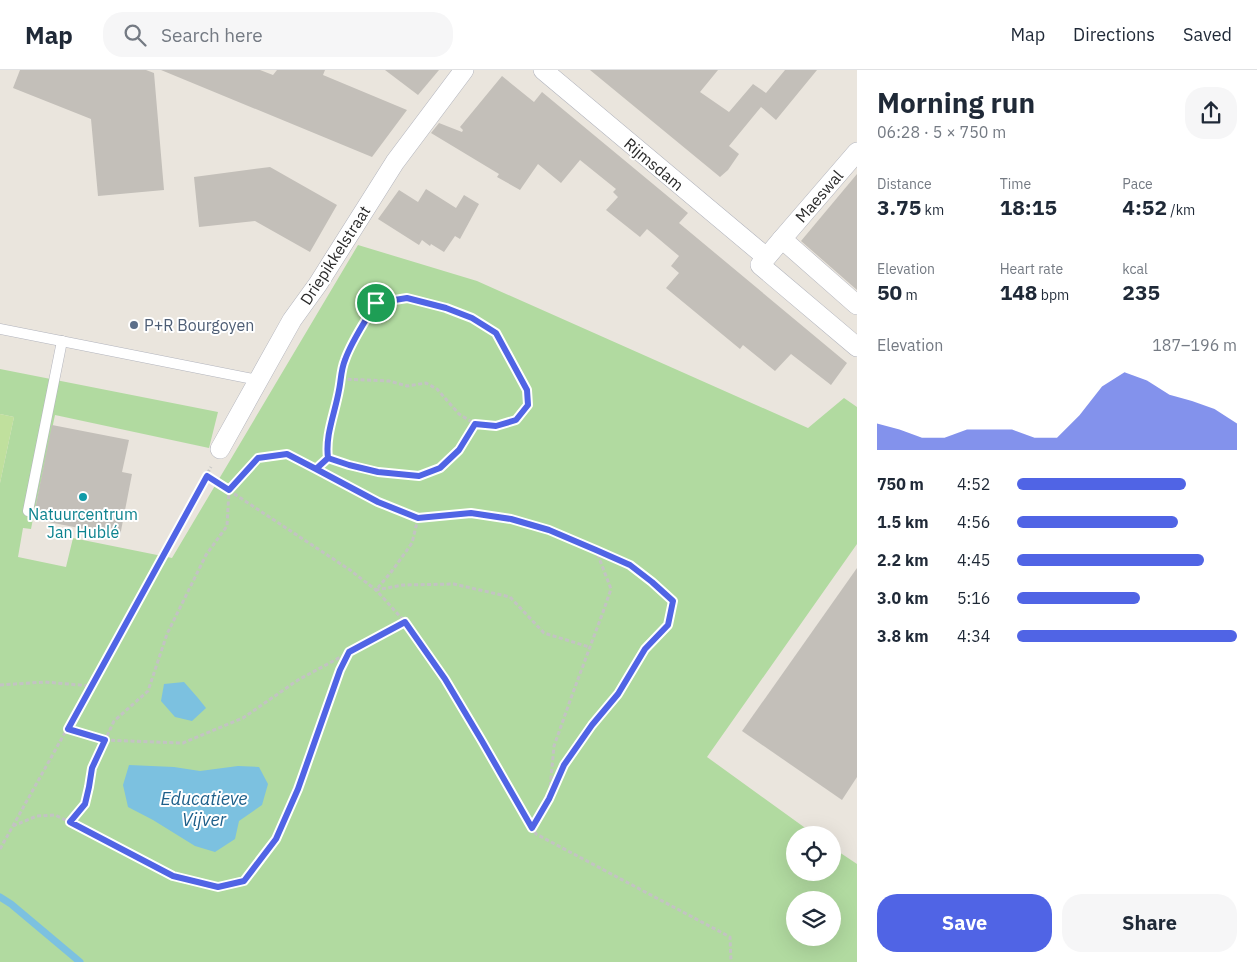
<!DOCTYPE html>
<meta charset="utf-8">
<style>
body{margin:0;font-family:"IBM Plex Sans",sans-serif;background:#f6f6f7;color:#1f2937;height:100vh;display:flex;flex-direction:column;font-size:19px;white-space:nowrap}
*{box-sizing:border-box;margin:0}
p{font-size:16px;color:#747a83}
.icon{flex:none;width:28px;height:28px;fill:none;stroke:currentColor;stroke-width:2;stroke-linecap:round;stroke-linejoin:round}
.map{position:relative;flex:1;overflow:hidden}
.drawer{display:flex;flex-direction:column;background:#fff;width:400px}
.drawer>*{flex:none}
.tools{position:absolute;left:786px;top:756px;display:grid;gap:10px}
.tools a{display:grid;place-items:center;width:55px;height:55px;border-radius:50%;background:#fff;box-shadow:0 5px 20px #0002;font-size:25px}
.pin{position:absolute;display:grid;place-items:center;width:42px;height:42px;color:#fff;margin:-21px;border:2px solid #fff;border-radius:50%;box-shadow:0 1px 5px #0007}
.round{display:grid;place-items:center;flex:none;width:52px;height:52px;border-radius:20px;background:#f6f6f7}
.headline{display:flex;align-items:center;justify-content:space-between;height:85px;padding:0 20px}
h1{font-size:28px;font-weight:700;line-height:38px}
.metrics{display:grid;grid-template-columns:repeat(3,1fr);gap:8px;height:85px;padding:5px 20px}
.metrics div{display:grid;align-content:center}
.metrics b{font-size:21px;font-weight:700}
.metrics small{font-size:14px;font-weight:400}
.metrics p{font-size:14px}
.chart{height:140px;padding:10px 20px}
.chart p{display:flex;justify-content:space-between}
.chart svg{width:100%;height:90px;margin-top:5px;fill:#5064e5;opacity:.7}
.cta{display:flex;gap:10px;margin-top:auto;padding:10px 20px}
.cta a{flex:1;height:58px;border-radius:20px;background:#5064e5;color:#fff;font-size:20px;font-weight:700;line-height:58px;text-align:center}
.cta a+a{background:#f6f6f7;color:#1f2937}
ul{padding:0 20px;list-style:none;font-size:16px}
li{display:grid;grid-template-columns:80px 60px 1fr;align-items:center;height:38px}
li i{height:12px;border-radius:6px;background:#5064e5}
header{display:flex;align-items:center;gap:30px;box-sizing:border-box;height:70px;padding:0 25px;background:#fff;border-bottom:1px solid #e0e1e3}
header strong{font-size:24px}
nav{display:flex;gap:28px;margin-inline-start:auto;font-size:18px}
.search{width:350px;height:45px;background:#f6f6f7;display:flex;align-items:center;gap:12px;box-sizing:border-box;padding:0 18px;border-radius:20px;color:#747a83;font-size:19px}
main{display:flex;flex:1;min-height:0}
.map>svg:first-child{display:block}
.green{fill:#b1daa0;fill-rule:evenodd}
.pitch{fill:#c0e09d}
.water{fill:#7cc1e0}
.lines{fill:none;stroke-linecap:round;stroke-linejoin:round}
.stream{stroke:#7cc1e0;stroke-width:7}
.building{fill:#c3bfb9}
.lane-casing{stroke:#b1b3bc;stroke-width:11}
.street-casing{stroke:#b1b3bc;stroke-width:20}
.path{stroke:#c3c3c3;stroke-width:3;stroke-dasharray:4 2.5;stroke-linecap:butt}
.lane{stroke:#fff;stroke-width:10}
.street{stroke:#fff;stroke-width:19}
.route-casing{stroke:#fff;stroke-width:10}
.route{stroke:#5064e5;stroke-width:6}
.service-dot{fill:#5c6f8a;stroke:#fff;stroke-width:2}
.culture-dot{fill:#0f9aa8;stroke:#fff;stroke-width:2}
.labels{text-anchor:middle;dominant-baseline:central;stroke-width:4;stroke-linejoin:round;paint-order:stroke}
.street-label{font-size:16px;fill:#2a2a2a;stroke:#fff}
.service-label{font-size:16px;fill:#4e5e75;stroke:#fff;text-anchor:start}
.culture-label{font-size:16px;fill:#0d838f;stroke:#fff}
.water-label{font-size:18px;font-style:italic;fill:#1d5f8a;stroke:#fff}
</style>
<header>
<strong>Map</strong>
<div class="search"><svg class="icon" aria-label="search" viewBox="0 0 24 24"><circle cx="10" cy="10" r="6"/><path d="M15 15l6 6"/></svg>Search here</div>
<nav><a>Map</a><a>Directions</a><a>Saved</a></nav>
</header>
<main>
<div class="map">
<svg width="857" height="892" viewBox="0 0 857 892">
<rect width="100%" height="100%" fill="#eae5dd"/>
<path class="green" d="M358,175l119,36 331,147 36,-30 13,9v137l-150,213 108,78h-20v37h37l1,-24 24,16v98h-857v-479l14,-66 -14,-3v-45l218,43 -9,36 -154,-33 -22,104 -2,10 -8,-1 -5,29 48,10 7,-29 99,20zM795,830h37v38h-37z"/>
<path class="pitch" d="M0,344l14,3 -14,66z"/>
<g class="water">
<path d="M184,612l14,16 8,10 -14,13 -17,-4 -14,-16 3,-17z"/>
<path d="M129,695l45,2 26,4 38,-5 21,1 9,17 -6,21 -23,16 -4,18 -20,13 -20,-6 -42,-26 -25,-13 -5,-22z"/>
</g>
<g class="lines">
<path class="stream" d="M0,827l11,7 69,58"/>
</g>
<g class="building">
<path d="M20,0h126l8,3 10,117 -66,6 -7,-77 -78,-31z"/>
<path d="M161,0h99l13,5 4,-5h48l-2,5 84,35 -35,47z"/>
<path d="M385,0h54l-21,25z"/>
<path d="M590,0h128l-18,22 29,20 24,-28 13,9 19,-23h32l-41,50 -15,-13 -32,39 10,8 -11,16 -8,7z"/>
<path d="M502,6l32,26 8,-10 146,121 -9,10 168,140 -16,22 -40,-31 -16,17 -32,-26 -3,4 -74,-61 13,-15 -8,-7 8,-10 -32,-27 -7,8 -34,-27 12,-13 -5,-5 3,-3 -36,-29 -19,23 -23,-19 -18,26 -23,-13 2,-3 -68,-41 8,-10 23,9 1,-2 -3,-3z"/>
<path d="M270,97l67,38 -27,47 -55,-31 -56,6 -5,-50z"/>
<path d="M857,104v116l-56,-49z"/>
<path d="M426,119l30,19 8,-13 15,9 -19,35 -5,-3 -11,16 -13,-8 -1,2 -8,-6 -3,5 -41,-26 21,-29 19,12z"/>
<path d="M52,355l77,15 -7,32 10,2 -12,62 -87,-17z"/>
<path d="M857,498v209l-15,23 -100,-69z"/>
</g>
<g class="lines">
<g class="lane-casing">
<g id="lane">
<path d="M0,259l258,51"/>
<path d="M28,441l34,-170"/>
</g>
</g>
<g class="street-casing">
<g id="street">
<path d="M543,0l223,187"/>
<path d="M782,169l75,-87"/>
<path d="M857,235l-75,-66 -22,26 97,82"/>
<path d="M220,379l72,-129 26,-36 77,-122 69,-92"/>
</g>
</g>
<g class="path">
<path d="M341,309l48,2 18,5 19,-3 11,6 22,25 16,10"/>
<path d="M316,399l12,-11 21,7 29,7 41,4 20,-9 20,-17 16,-26 21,2 20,-6 13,-15 -2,-15 -31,-57 -25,-15 -25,-10 -39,-10 -31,5c-11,19 -23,37 -31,57 -4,9 -4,21 -6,30 -4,23 -14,45 -11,68"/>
<path d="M207,406l143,94 26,20 29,32 40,57 37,62 54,93 194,103 1,25"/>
<path d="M418,448l-6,25 -20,28 -16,19 27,-5 51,-1 56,13 34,36 45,14"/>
<path d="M0,615l45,-3 46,4"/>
<path d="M67,659l38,11 78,3 60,-25 55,-38 50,-27"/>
<path d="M551,724l13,-29 28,-40 26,-31 27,-45 23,-24 5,-24 -21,-19 -22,-17 -33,-15"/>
<path d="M70,752l103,54 45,11 26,-6 32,-42 22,-50 42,-118 9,-19 56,-30"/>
<path d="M13,756l24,-10 18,-1 15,7 15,-18 4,-17 3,-19 22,-47 34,-30 19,-57 39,-79 21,-29 2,-36 30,-32 28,-4 91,48 40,16 53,-5 40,6 38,11 47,20 15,39 -8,23 -32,86 -17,48 -5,53 -17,29"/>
<path d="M0,779l91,-163 120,-219"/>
</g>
<use href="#lane" class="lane"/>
<use href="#street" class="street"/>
</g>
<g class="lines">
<g class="route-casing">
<path id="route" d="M376,233c-11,19 -24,37 -31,57 -4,9 -4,21 -6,30 -4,23 -14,45 -11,68l-12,11 -29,-15 -29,4 -29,32 -22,-14 -139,253 37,11 -13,28 -3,19 -4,17 -15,18 103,54 45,11 26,-6 32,-42 22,-50 42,-119 9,-18 56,-30 40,57 37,62 50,87 17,-29 15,-34 28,-40 26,-31 27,-45 23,-24 5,-24 -21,-19 -22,-17 -34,-15 -47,-20 -38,-11 -40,-6 -53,5 -40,-16 -62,-33 12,-11 21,7 29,7 41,4 21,-8 19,-18 16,-26 21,2 20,-6 12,-15 -1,-15 -31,-57 -24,-15 -26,-10 -39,-10 -31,5"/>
</g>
<use href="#route" class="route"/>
</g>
<circle class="service-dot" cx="134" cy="255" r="5"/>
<circle class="culture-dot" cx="83" cy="427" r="5"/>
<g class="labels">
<g class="street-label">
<text transform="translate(654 94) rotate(40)">Rijmsdam</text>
<text transform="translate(819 126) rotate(-49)">Maeswal</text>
<text transform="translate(335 185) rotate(-57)">Driepikkelstraat</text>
</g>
<g class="service-label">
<text x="144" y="255">P+R Bourgoyen</text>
</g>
<g class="culture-label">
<text x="83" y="444">Natuurcentrum<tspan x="83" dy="18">Jan Hublé</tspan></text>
</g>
<g class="water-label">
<text x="204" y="728">Educatieve<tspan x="204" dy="21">Vijver</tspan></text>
</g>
</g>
</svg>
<div class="tools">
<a><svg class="icon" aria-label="locate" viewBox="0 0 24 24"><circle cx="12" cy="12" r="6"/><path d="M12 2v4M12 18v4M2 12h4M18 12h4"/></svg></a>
<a><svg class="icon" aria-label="layers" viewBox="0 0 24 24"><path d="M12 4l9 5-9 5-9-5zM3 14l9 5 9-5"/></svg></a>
</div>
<div class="pin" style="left:376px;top:233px;background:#1e9e55"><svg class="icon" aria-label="arrive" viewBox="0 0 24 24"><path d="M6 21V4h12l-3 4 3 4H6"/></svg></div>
</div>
<section class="drawer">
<div class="headline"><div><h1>Morning run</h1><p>06:28 · 5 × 750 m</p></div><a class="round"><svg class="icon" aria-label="share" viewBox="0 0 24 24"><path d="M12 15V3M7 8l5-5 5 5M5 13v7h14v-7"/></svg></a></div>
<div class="metrics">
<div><p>Distance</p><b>3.75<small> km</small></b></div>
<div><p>Time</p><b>18:15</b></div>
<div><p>Pace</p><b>4:52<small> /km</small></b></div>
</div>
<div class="metrics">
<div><p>Elevation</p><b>50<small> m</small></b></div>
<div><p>Heart rate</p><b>148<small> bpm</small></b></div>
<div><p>kcal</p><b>235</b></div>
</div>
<div class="chart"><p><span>Elevation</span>187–196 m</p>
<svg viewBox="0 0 160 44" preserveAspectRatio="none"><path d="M0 44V31L10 34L20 38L30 38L40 34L50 34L60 34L70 38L80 38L90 27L100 13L110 6L120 10L130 17L140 20L150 24L160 31V44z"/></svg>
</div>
<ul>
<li><b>750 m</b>4:52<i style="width:77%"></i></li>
<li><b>1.5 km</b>4:56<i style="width:73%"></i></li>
<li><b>2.2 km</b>4:45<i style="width:85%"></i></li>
<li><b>3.0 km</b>5:16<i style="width:56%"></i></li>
<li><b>3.8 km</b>4:34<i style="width:100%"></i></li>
</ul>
<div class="cta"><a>Save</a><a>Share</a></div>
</section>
</main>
